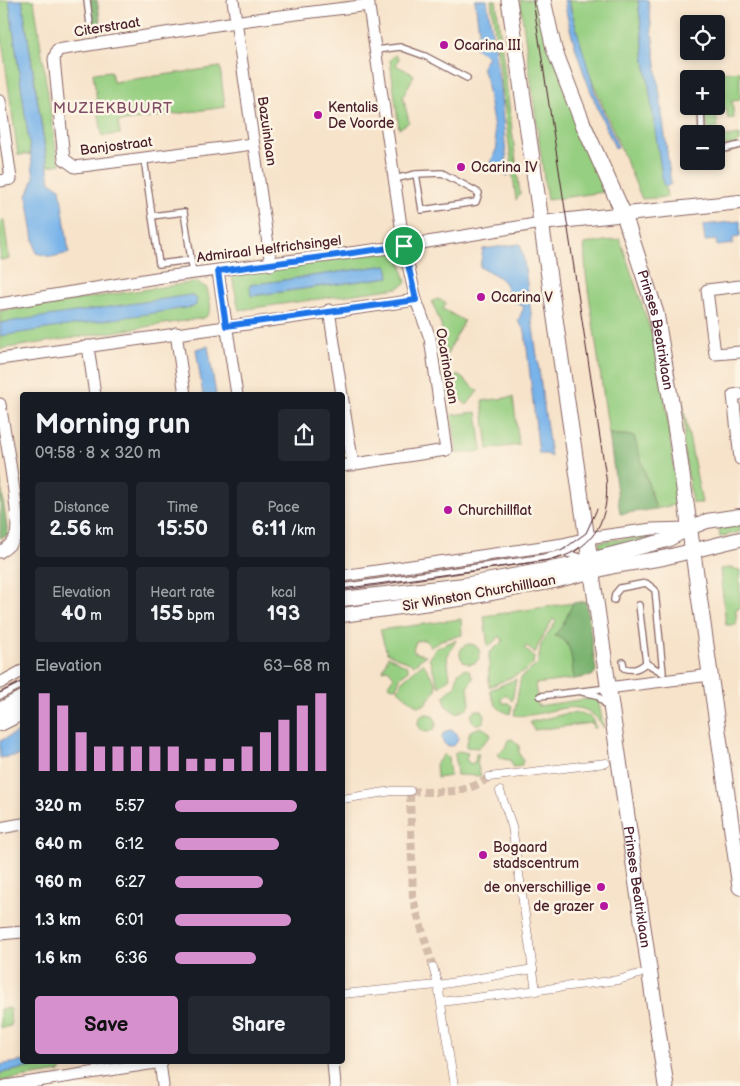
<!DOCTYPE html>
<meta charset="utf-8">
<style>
body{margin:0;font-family:"Balsamiq Sans",sans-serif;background:#242831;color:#f1f3f6;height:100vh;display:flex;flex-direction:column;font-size:19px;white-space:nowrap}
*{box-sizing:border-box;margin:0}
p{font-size:16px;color:#9ea1a6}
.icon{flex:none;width:28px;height:28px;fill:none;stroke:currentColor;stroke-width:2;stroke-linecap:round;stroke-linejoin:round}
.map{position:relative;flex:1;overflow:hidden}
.sheet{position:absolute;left:20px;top:392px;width:325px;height:672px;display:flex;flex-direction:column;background:#171b24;border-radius:5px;box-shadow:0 2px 8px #0003}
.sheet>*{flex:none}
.tools{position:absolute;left:680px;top:15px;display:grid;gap:10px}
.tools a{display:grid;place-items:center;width:45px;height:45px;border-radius:5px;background:#171b24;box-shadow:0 2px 8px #0003;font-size:25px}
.pin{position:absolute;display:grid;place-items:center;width:42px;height:42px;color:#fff;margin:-21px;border:2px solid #fff;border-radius:50%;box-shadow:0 1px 5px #0007}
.round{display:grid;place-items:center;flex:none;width:52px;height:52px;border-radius:5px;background:#242831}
.overview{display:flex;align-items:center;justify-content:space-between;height:85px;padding:0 15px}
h1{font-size:28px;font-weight:700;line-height:38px}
.stats{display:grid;grid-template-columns:repeat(3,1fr);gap:8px;height:85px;padding:5px 15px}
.stats div{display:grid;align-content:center;border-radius:5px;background:#242831;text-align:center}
.stats b{font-size:21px;font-weight:700}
.stats small{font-size:14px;font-weight:400}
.stats p{font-size:14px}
.chart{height:140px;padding:10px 15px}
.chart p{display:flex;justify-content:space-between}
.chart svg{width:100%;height:90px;margin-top:5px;stroke:#d690ce;stroke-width:6}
.primary-button{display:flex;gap:10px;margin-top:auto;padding:10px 15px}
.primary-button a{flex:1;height:58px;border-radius:5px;background:#d690ce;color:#111;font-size:20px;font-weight:700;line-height:58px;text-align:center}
.primary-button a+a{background:#242831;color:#f1f3f6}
ul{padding:0 15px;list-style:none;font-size:16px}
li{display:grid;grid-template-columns:80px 60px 1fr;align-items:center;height:38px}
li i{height:12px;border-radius:6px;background:#d690ce}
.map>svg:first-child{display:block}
.green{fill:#97cf82;stroke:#707756;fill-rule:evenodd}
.forest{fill:#79b270;stroke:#62684e}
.water{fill:#78b4ea;stroke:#616a8a}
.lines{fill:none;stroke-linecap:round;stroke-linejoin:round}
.pedestrian-tunnel{stroke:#d4bcaa;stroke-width:8;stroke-dasharray:8 4;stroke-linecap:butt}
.service-casing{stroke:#876463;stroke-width:8}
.pedestrian-casing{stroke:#876463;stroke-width:9}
.minor-casing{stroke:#876463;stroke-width:13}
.tertiary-casing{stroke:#876463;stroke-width:16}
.secondary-casing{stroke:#876463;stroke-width:17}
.service{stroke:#fff;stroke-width:5.5}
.pedestrian{stroke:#fff;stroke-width:8}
.minor{stroke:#fff;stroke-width:11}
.tertiary{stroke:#fff;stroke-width:14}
.secondary{stroke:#fff;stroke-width:15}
.tram{stroke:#4a1f2b;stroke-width:1}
.route-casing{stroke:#fff;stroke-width:10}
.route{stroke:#1a73e8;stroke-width:6}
.poi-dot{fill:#b5179e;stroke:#fcf5e5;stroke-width:2}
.labels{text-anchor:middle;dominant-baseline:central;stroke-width:5;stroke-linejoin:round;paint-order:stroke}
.street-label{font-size:14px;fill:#4a1f2b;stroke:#fcf5e5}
.poi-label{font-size:14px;fill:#4a1f2b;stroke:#fcf5e5;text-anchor:start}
.neighbourhood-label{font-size:15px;letter-spacing:1px;fill:#814d66;stroke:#fcf5e5}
</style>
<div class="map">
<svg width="740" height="1086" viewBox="0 0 740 1086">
<rect width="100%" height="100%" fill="#fcf5e5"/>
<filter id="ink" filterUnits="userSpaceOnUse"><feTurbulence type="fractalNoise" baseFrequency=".02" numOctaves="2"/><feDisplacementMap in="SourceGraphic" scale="10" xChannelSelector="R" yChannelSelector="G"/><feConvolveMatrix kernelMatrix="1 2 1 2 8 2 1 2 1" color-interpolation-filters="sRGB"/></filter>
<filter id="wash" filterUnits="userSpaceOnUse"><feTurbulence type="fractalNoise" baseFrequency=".0096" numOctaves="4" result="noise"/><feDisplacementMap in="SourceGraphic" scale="20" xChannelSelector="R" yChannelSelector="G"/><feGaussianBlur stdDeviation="1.12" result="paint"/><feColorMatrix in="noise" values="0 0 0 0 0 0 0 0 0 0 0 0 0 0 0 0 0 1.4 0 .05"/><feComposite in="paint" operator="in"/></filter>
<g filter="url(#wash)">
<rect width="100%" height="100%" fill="#f7e3ca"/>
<g class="green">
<path d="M0,0h9l22,154 -13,1 -18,-129z"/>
<path d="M22,0h12l23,156 4,8 -13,2z"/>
<path d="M491,0h5l24,194 -4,6z"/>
<path d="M520,0h16l75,191 -64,9z"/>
<path d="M569,0h69l7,61 22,136 -25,2 -58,-138z"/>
<path d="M395,55l4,3 -3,7 18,10 -11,22 6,25 -10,7 -9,-69z"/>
<path d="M220,67l5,40 -107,15 2,12 -18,2 -9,-63 18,-2 2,11z"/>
<path d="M740,71v29l-8,1 2,17 -6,1 -2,-11 -19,5 -2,-7h11l4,-5 -1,-20 -3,-2h-25v-3z"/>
<path d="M716,115l2,12 -6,1 1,5 -4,1 -5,-18z"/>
<path d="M740,135v6l-6,4 -14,1 -1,-8z"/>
<path d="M4,220l5,39 -9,1v-39z"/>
<path d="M620,239l36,108 8,43 14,114 -22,5 -22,-73 -25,-2 -23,-160 -2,-30z"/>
<path d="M395,250l4,5 7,28 -8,5 -159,22 -7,-34zM387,265l2,12 -137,19 -1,-11z"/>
<path d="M196,282l11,6c2,11 8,24 -3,30l-204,31v-38z"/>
<path d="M438,299l8,4 -3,6 21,12 -18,35 -5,-31 -9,-24z"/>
<path d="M457,374l21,17 -11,14 -21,-18z"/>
<path d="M513,397l6,48 -31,4 -6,-48z"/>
<path d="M682,400l20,103h-10l-9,-61 2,-12z"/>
<path d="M477,412l5,39 -25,3 -5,-39z"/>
<path d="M740,525v7l-20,5 -1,-9z"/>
<path d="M671,533l-70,20 -2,-11z"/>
<path d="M730,568l10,2v38l-4,1v16h-10l-6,-56z"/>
<path d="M573,603l-10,22 -8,11c19,4 16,27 19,43l-39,5 3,22 55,-8 5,2 6,28c-23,-40 -57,-8 -90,-13l7,-38 17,-13 3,-20 15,-23 -3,-2 -14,24 -4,11 -8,-8 -3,2 10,9 -1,7 -8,7 -36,16v-34l14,-12 -3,-5 -12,11 -4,-31z"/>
<path d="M461,619l1,16 -21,5 -10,7 -6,-7 -9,1 -3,9 2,3 11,2 -12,10 -27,-12 -7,-23z"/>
<path d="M456,640l-9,17 3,21 -11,9 -10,-29 7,-10z"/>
<circle cx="470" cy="654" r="10"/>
<path d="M388,656l20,11v4l-7,5 -5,12 -8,-3 6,-9 -6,-7 -5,1z"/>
<path d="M423,663l13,20v7l-12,15 -7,1 -19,-16 4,-9z"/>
<path d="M464,669l5,1 4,8 -5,9 2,18 -3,4 -11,4 -10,-7 -2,-10 11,-10 3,-13z"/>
<path d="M516,679l-4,22 -6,-7 -5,5 2,4h5l4,3 -2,8c-14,-5 -16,-10 -20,-24z"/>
<circle cx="478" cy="717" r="7"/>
<path d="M580,713l11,4 5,11h-3l-1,-5 -58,7 -4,-8 35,-8z"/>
<circle cx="427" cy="723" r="9"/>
<path d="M481,727l8,5 2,4 -13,12 -12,-1 4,-16z"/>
<path d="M512,739l7,6v8l4,8 -2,5 -8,1 -3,-7 -7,-1 -6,-4 8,-7 3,-8z"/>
<path d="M459,751l9,2 -2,6 4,5 5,-2 1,-8h3l-2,9 4,13 -24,-1 -2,-22z"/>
<path d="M444,754l4,4 2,18 -13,2 -1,-14z"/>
<path d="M10,1008l1,18 -11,2v-19z"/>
<path d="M53,1063h12v3l-5,6 -60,9v-8z"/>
</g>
<g class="forest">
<path d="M89,0h8l5,30 -9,1z"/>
<path d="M609,434l25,2 22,73 -36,5z"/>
<path d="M0,477l8,58 -8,3z"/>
<path d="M586,601l10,70 -4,5 -18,3c-3,-16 0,-40 -20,-43l9,-11 10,-22z"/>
</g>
<g class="water">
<path d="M9,0h13l28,182 10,6 9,65 -18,4 -15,-4 -9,-57 7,-18z"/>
<path d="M475,0h12l13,87 8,89 -19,-9 8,-20 -11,-67 -4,-13 6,-11 -16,-10 7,-15z"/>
<path d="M564,0h4l27,92 23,55 -3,1c-22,-49 -42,-96 -51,-148z"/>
<path d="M638,0h10l23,184 -5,3 -3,-3 -18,-123z"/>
<path d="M740,221v16l-7,1v6l-16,2 -1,-6 -11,1 -2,-16z"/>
<path d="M520,244l3,11 28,202 -4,-3h-8l-14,-123 -7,-10 6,-14 -17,-10c3,-18 -14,-23 -27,-30l3,-18z"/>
<path d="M387,265l2,12 -138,19 -1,-11z"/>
<path d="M191,295l6,4 -1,6 -3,2 -193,29v-13z"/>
<path d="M208,346l8,49h-13l-7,-46z"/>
<path d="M22,730v25l-22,3v-17z"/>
<circle cx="450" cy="738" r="8"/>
<path d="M22,1061v1l31,1 -53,10v-8z"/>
</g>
</g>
<g filter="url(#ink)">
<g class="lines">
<path class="pedestrian-tunnel" d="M433,967l-20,-68 -3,-108c25,2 60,3 79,-14"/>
<g class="service-casing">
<g id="service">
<path d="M87,0l3,25"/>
<path d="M376,50l24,-3 25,9 42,22"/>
<path d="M716,86v7"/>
<path d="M701,106l1,28"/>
<path d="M716,151l24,-6"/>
<path d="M144,158l8,58 32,-4 9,61"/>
<path d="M394,179l22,-5 26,-1 37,20 -3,9 -54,8 -6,-36"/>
<path d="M152,216l7,48 32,-4"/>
<path d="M564,553l20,5"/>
<path d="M342,587l204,-30 21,-5 15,-10"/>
<path d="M614,600l1,-6 5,-6 26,-5 9,7 8,83 -17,-10c-8,6 -12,8 -22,5l-1,-6"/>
<path d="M639,605l7,58"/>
<path d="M582,692l15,3 10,11"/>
<path d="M0,696l22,-11"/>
<path d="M540,696l68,-8"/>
</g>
</g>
<g class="pedestrian-casing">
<g id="pedestrian">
<path d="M489,777l117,-14"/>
<path d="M500,791l12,35 24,165"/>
<path d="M342,799l50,-8h18"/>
<path d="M433,967l5,18 16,101"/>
<path d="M342,994l96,-9 95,-16"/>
<path d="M441,1002l177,-22 21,-6"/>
</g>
</g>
<g class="minor-casing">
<g id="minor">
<path d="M233,0l38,265"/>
<path d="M0,101l11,78 -11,2"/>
<path d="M253,144l-178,23 -11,-8 -10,-100 3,-9 191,-30 121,-15"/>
<path d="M218,271l19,124"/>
<path d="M740,286l-33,4 8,64 25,-2"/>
<path d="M0,304l156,-26 248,-32 137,-23"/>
<path d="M329,310l13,85"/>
<path d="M176,333l9,62"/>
<path d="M88,346l7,49"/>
<path d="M0,359l416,-59"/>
<path d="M740,394l-7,1 7,64"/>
<path d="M342,395l11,70"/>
<path d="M0,404c4,25 21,113 16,131 -3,8 -9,13 -16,17"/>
<path d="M342,466l104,-16 -16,-112 -14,-38 -12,-54 -36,-246"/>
<path d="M342,576l221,-32 24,-6 65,-9 35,-1"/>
<path d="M0,683l22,-12"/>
<path d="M608,688l102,-13"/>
<path d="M0,828l22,-4"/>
<path d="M0,934l22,-2"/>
<path d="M160,1062l3,24"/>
<path d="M333,1062l2,24"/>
<path d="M5,1086l157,-24"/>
</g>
</g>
<g class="tertiary-casing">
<g id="tertiary">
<path d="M541,223l199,-21"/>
<path d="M342,599l122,-14 103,-19 100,-26 22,-12 18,-7 33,-5"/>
<path d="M342,615l124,-17 88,-17 60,-15 49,-8 77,-19"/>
<path d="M0,710l22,-12"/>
<path d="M0,724l22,-11"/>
</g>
</g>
<g class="secondary-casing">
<g id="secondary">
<path id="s1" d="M509,0l157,1086"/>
<path id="s2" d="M543,0l11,49 29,75 41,91 32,98 20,119 64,455"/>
</g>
</g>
<use href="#service" class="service"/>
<use href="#pedestrian" class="pedestrian"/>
<use href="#minor" class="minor"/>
<use href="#tertiary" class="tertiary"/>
<use href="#secondary" class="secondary"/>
<g class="tram">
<path d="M561,551l25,-18 11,-24"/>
<path d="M342,589l214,-30c40,-12 54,-42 50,-82l-73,-477"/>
<path d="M0,693l22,-11"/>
</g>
</g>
</g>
<g class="lines" filter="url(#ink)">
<g class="route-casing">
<path id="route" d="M404,246l12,54 -190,26 -8,-55z"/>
</g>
<use href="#route" class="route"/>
</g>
<g class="poi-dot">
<circle cx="444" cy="45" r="5"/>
<circle cx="318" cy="115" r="5"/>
<circle cx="461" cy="167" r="5"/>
<circle cx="481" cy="297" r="5"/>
<circle cx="448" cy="510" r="5"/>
<circle cx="483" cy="855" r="5"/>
<circle cx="601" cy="887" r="5"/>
<circle cx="604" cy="906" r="5"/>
</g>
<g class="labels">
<g class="street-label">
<text transform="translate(107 27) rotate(-9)">Citerstraat</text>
<text transform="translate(267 131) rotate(82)">Bazuinlaan</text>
<text transform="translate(116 146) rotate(-7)">Banjostraat</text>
<text transform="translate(269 249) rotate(-7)">Admiraal Helfrichsingel</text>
<text stroke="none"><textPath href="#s2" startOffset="350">Prinses Beatrixlaan</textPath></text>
<text transform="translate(447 366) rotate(80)">Ocarinalaan</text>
<text transform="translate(479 593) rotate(-10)">Sir Winston Churchilllaan</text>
<text stroke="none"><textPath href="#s1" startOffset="896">Prinses Beatrixlaan</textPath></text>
</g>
<g class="poi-label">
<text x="454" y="45">Ocarina III</text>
<text x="328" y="107">Kentalis<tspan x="328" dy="16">De Voorde</tspan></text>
<text x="471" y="167">Ocarina IV</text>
<text x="491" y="297">Ocarina V</text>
<text x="458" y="510">Churchillflat</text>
<text x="493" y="847">Bogaard<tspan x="493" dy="16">stadscentrum</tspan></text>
<text x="591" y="887" text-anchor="end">de onverschillige</text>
<text x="594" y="906" text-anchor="end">de grazer</text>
</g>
<g class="neighbourhood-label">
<text x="113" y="108">MUZIEKBUURT</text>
</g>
</g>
</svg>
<div class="tools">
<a><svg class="icon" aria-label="locate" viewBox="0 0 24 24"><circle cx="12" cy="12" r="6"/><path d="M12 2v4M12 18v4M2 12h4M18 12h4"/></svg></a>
<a>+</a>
<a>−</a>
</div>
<div class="pin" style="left:404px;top:246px;background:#1e9e55"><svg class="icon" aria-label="arrive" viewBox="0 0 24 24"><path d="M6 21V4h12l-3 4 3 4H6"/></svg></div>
<section class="sheet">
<div class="overview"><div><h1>Morning run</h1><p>09:58 · 8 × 320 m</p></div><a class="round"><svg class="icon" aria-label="share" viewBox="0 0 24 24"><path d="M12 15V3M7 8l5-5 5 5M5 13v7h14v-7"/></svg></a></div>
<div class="stats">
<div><p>Distance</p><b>2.56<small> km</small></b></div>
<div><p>Time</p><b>15:50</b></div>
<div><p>Pace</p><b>6:11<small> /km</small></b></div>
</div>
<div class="stats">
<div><p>Elevation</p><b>40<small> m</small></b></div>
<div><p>Heart rate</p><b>155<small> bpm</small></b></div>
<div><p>kcal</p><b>193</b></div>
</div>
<div class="chart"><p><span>Elevation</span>63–68 m</p>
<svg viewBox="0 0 160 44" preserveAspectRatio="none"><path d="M5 44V6M15 44V12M25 44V25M35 44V32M45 44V32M55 44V32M65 44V32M75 44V32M85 44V38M95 44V38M105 44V38M115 44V32M125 44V25M135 44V19M145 44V12M155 44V6"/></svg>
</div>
<ul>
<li><b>320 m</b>5:57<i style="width:79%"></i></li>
<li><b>640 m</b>6:12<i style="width:67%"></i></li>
<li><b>960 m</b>6:27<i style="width:57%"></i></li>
<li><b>1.3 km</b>6:01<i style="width:75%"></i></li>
<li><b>1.6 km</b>6:36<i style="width:52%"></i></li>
</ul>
<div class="primary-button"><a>Save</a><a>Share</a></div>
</section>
</div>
